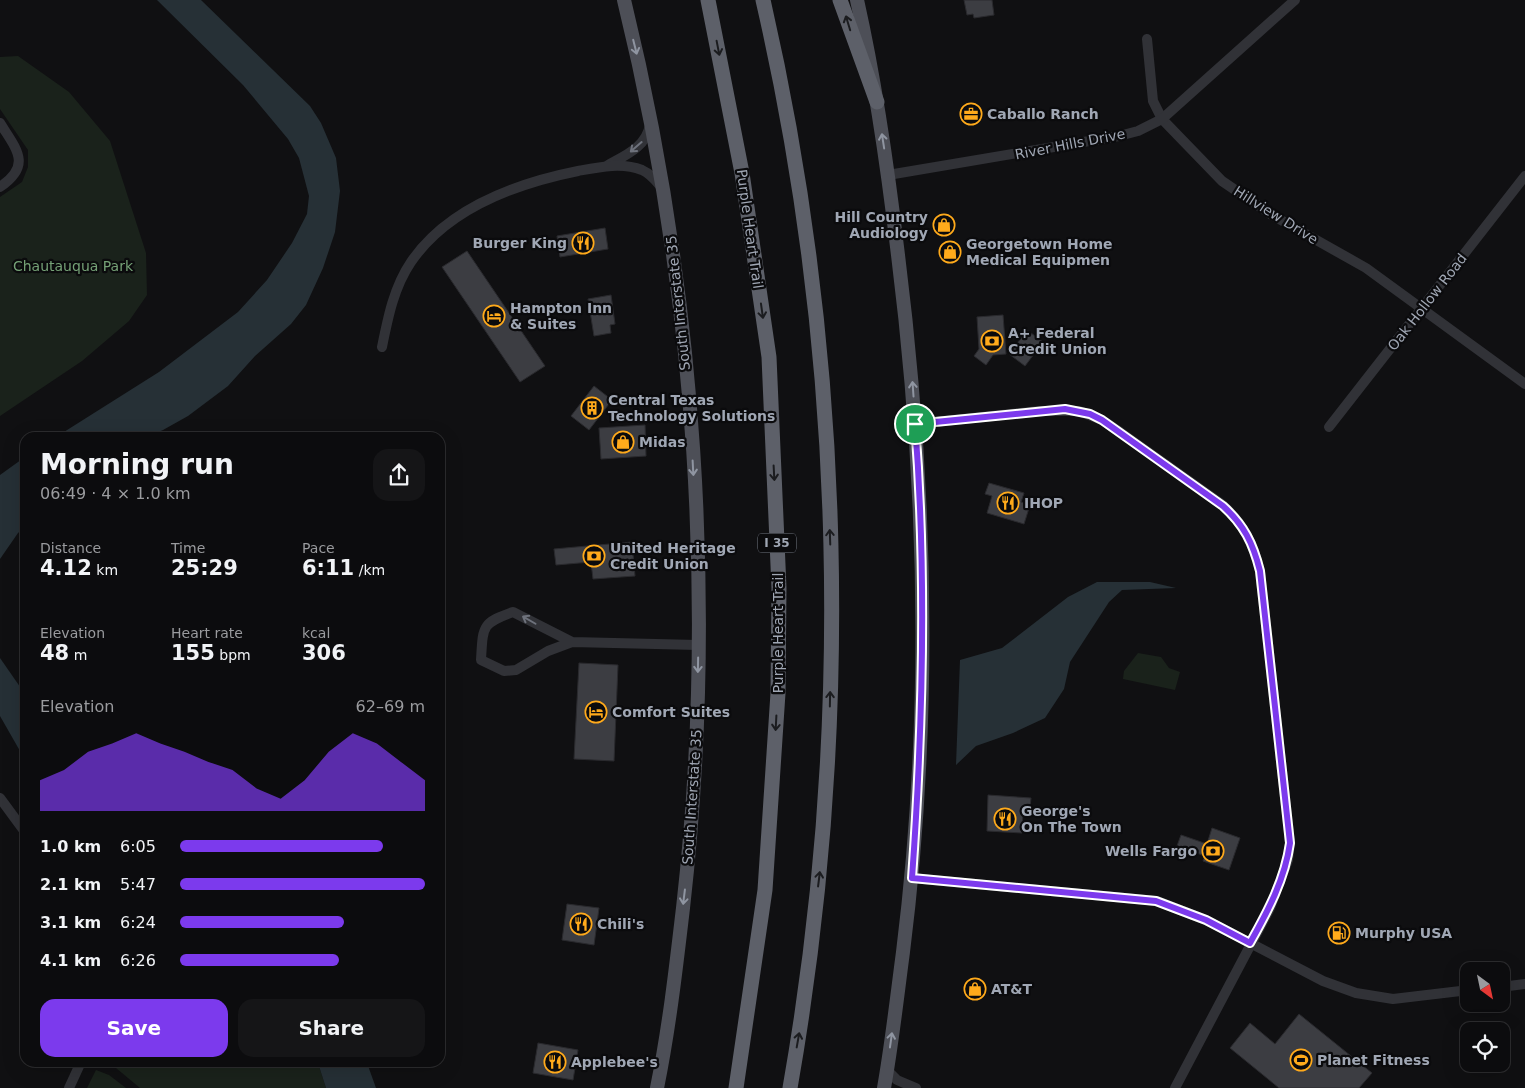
<!DOCTYPE html>
<meta charset="utf-8">
<style>
body{margin:0;font-family:"DejaVu Sans",sans-serif;background:#151517;color:#f1f3f6;height:100vh;display:flex;flex-direction:column;font-size:19px;white-space:nowrap}
*{box-sizing:border-box;margin:0}
p{font-size:16px;color:#9a9b9e}
.icon{flex:none;width:28px;height:28px;fill:none;stroke:currentColor;stroke-width:2;stroke-linecap:round;stroke-linejoin:round}
.map{position:relative;flex:1;overflow:hidden}
.sheet{position:absolute;left:20px;top:432px;width:425px;height:635px;display:flex;flex-direction:column;background:#0c0c0e;border-radius:15px;box-shadow:0 5px 20px #0002,0 0 0 1px #2c2c2e}
.sheet>*{flex:none}
.needle{width:32px;rotate:147deg}
.fabs{position:absolute;left:1460px;top:962px;display:grid;gap:10px}
.fabs a{display:grid;place-items:center;width:50px;height:50px;border-radius:10px;background:#0c0c0e;box-shadow:0 5px 20px #0002,0 0 0 1px #2c2c2e;font-size:25px}
.pin{position:absolute;display:grid;place-items:center;width:42px;height:42px;color:#fff;margin:-21px;border:2px solid #fff;border-radius:50%;box-shadow:0 1px 5px #0007}
.round{display:grid;place-items:center;flex:none;width:52px;height:52px;border-radius:15px;background:#151517}
.head{display:flex;align-items:center;justify-content:space-between;height:85px;padding:0 20px}
h1{font-size:28px;font-weight:600;line-height:38px}
.metrics{display:grid;grid-template-columns:repeat(3,1fr);gap:8px;height:85px;padding:5px 20px}
.metrics div{display:grid;align-content:center}
.metrics b{font-size:21px;font-weight:600}
.metrics small{font-size:14px;font-weight:400}
.metrics p{font-size:14px}
.chart{height:140px;padding:10px 20px}
.chart p{display:flex;justify-content:space-between}
.chart svg{width:100%;height:90px;margin-top:5px;fill:#7c3aed;opacity:.7}
.action{display:flex;gap:10px;margin-top:auto;padding:10px 20px}
.action a{flex:1;height:58px;border-radius:15px;background:#7c3aed;color:#fff;font-size:20px;font-weight:600;line-height:58px;text-align:center}
.action a+a{background:#151517;color:#f1f3f6}
ul{padding:0 20px;list-style:none;font-size:16px}
li{display:grid;grid-template-columns:80px 60px 1fr;align-items:center;height:38px}
li i{height:12px;border-radius:6px;background:#7c3aed}
.map>svg:first-child{display:block}
.green{fill:#1a221b}
.water{fill:#263036}
.building{fill:#3c3d42;stroke:#2a2a2e}
.lines{fill:none;stroke-linecap:round;stroke-linejoin:round}
.minor{stroke:#313237;stroke-width:10}
.major{stroke:#4d4f57;stroke-width:14}
.highway{stroke:#5d6069;stroke-width:15}
.oneway{stroke:#1b1c1f}
.oneway2{stroke:#8f95a1}
.oneway3{stroke:#6e727c}
.route-casing{stroke:#fff;stroke-width:10}
.route{stroke:#7c3aed;stroke-width:6}
.labels{text-anchor:middle;dominant-baseline:central;stroke-width:4.5;stroke-linejoin:round;paint-order:stroke}
.shield{fill:#0b0b0d;stroke:#737882;stroke-width:1}
.shield-label{font-size:12px;font-weight:bold;fill:#a0a7b4}
.poi-label{font-size:14px;font-weight:bold;fill:#a0a7b4;stroke:#0b0b0d;text-anchor:start}
.street-label{font-size:14px;fill:#a0a7b4;stroke:#0b0b0d}
.park-label{font-size:14px;fill:#75a176;stroke:#0b0b0d}
</style>
<div class="map">
<svg width="1525" height="1088" viewBox="0 0 1525 1088">
<rect width="100%" height="100%" fill="#101012"/>
<g class="green">
<path d="M18,56l51,36 41,49 36,112 1,42 -18,26 -47,40 -82,55v-219l22,-15 6,-15v-17l-28,-41v-52z"/>
<path d="M1138,653l23,4 8,11 11,4 -5,18 -52,-11 1,-8z"/>
<path d="M110,1063h208l8,25h-186z"/>
<path d="M96,1070l13,5 17,13h-39z"/>
</g>
<g class="water">
<path d="M157,0h44l109,106 11,17 15,35 4,33 -5,41 -12,36 -17,37 -15,19 -36,32 -27,30 -40,30 -25,14 -16,7h-91l103,-65 79,-60 29,-32 25,-37 15,-29 2,-18 -10,-38 -11,-19 -45,-54z"/>
<path d="M25,457v69l-7,7 -18,26v-84z"/>
<path d="M1097,582h53l26,6 -54,2 -13,12 -39,60 -6,27 -19,29 -32,15 -37,13 -20,19 4,-105 42,-12 66,-51z"/>
<path d="M0,658l25,36v62l-5,-5 -20,-35z"/>
<path d="M318,1063h49l9,25h-50z"/>
</g>
<g class="building">
<path d="M964,0h28l2,15 -20,3 -1,-4 -6,1z"/>
<path d="M605,228l3,21 -48,8 -3,-21z"/>
<path d="M467,251l78,115 -25,16 -78,-115z"/>
<path d="M611,295l4,29 -5,1 1,8 -17,3 -6,-37z"/>
<path d="M1003,315l3,39 -13,1 -7,10 -12,-9 5,-7 -2,-32z"/>
<path d="M1027,330l16,12 -18,24 -16,-12z"/>
<path d="M594,386l18,14 -23,30 -18,-14z"/>
<path d="M645,425l1,31 -45,3 -2,-31z"/>
<path d="M989,483l35,10 -3,9 9,3 -6,19 -37,-11 5,-17 -7,-2z"/>
<path d="M632,542l3,34 -42,3 -2,-17 -35,3 -2,-16z"/>
<path d="M579,663l39,2 -4,96 -40,-2z"/>
<path d="M988,795l43,3 -1,9h-7l-1,26 -35,-2z"/>
<path d="M1212,828l28,10 -11,32 -26,-9 2,-5 -28,-10 4,-11 26,9z"/>
<path d="M567,904l32,4 -5,37 -32,-5z"/>
<path d="M1299,1014l73,59 -13,15h-80l-49,-40 20,-25 25,21z"/>
<path d="M538,1043l40,7 -5,30 -40,-7z"/>
</g>
<g class="lines">
<g class="minor">
<path d="M1147,39l6,62 9,18 60,62 50,34 94,53 159,116"/>
<path d="M0,123c17,27 32,42 0,64"/>
<path d="M608,165c18,-10 38,-18 42,-40"/>
<path d="M888,175l231,-39 19,-5 24,-12 133,-119"/>
<path d="M382,347c6,-30 12,-60 29,-85 37,-54 107,-79 167,-91 21,-4 44,-9 64,-1 9,4 14,11 20,18"/>
<path d="M915,424l124,-13h40l23,9 18,12 103,73c21,20 30,38 37,66l30,272 -2,17 -18,48 -95,180"/>
<path d="M1329,427l196,-251"/>
<path d="M572,642l-59,-30c-32,11 -30,15 -32,48l23,11 12,-1 32,-19 24,-9 126,3"/>
<path d="M0,798l25,34"/>
<path d="M912,878l245,23 49,19 117,61 33,12 37,6 76,-9"/>
<path d="M1501,987l24,-3"/>
<path d="M887,1070l10,10 19,8"/>
<path d="M69,1088l12,-26"/>
</g>
<g class="major">
<path d="M624,0c72,293 93,608 59,908 -7,60 -14,121 -26,180"/>
<path d="M857,0c19,84 31,170 41,255 29,231 34,466 5,697 -6,45 -11,91 -19,136"/>
</g>
<g class="highway">
<path d="M708,0l34,173 27,184 10,231 -1,105 -13,197 -29,198"/>
<path d="M763,0c82,356 90,729 27,1088"/>
<path d="M840,0l37,102"/>
</g>
</g>
<defs><path id="oneway-shaft" d="M-6 0H5M1.5-3L5.5 0L1.5 3" fill="none" stroke-width="1.6" stroke-linecap="round" stroke-linejoin="round" transform="scale(1.25)"/></defs>
<g class="oneway">
<use href="#oneway-shaft" transform="translate(848 23) rotate(-107)"/>
<use href="#oneway-shaft" transform="translate(718 48) rotate(79)"/>
<use href="#oneway-shaft" transform="translate(762 311) rotate(82)"/>
<use href="#oneway-shaft" transform="translate(774 473) rotate(87)"/>
<use href="#oneway-shaft" transform="translate(830 537) rotate(-92)"/>
<use href="#oneway-shaft" transform="translate(830 699) rotate(-89)"/>
<use href="#oneway-shaft" transform="translate(776 723) rotate(93)"/>
<use href="#oneway-shaft" transform="translate(819 879) rotate(-83)"/>
<use href="#oneway-shaft" transform="translate(798 1040) rotate(-80)"/>
</g>
<g class="oneway2">
<use href="#oneway-shaft" transform="translate(635 47) rotate(76)"/>
<use href="#oneway-shaft" transform="translate(883 141) rotate(-99)"/>
<use href="#oneway-shaft" transform="translate(913 389) rotate(-94)"/>
<use href="#oneway-shaft" transform="translate(693 468) rotate(87)"/>
<use href="#oneway-shaft" transform="translate(698 665) rotate(91)"/>
<use href="#oneway-shaft" transform="translate(684 897) rotate(97)"/>
<use href="#oneway-shaft" transform="translate(891 1040) rotate(-82)"/>
</g>
<g class="oneway3">
<use href="#oneway-shaft" transform="translate(636 147) rotate(139)"/>
<use href="#oneway-shaft" transform="translate(529 620) rotate(-150)"/>
</g>
<g class="lines">
<g class="route-casing">
<path id="route" d="M1065,409l25,5 12,6 121,86c21,19 30,37 37,65l30,272c-5,36 -22,68 -40,100l-44,-23 -50,-19 -244,-23c11,-151 15,-303 3,-454z"/>
</g>
<use href="#route" class="route"/>
</g>
<defs>
<g id="office-ring" transform="scale(1.125)"><circle r="9.5" fill="#0b0b0d" stroke="#ffaa1b" stroke-width="1.5"/><path d="M-6-3h4V-5.5h4V-3h4V5H-6ZM-1-4.5V-3h2v-1.5ZM-6 0V1H6V0Z" fill="#ffaa1b"/></g>
<g id="shop-ring" transform="scale(1.125)"><circle r="9.5" fill="#0b0b0d" stroke="#ffaa1b" stroke-width="1.5"/><path d="M-5-2.5h2.3a2.7 3.5 0 0 1 5.4 0H5L5.5 6h-11ZM-1.5-2.5h3a1.5 2.3 0 0 0-3 0Z" fill="#ffaa1b"/></g>
<g id="restaurant-ring" transform="scale(1.125)"><circle r="9.5" fill="#0b0b0d" stroke="#ffaa1b" stroke-width="1.5"/><path d="M-5-6h1v4h1v-4h1v4h1v-4h1v5L-1.5 .5V6h-2V.5L-5-1ZM5-6V6H3V1.5H1.5Q1.5-4 5-6Z" fill="#ffaa1b"/></g>
<g id="hotel-ring" transform="scale(1.125)"><circle r="9.5" fill="#0b0b0d" stroke="#ffaa1b" stroke-width="1.5"/><path d="M-6-4.5h1.5V1H6V5H4.5V3h-9V5H-6ZM-4 0a1.8 1.8 0 1 1 3.6 0ZM.5 0V-2.5h3Q6-2.5 6 0Z" fill="#ffaa1b"/></g>
<g id="bank-ring" transform="scale(1.125)"><circle r="9.5" fill="#0b0b0d" stroke="#ffaa1b" stroke-width="1.5"/><path d="M-6-4H6V4H-6ZM0-2.3a2.3 2.3 0 1 0 0 4.6a2.3 2.3 0 1 0 0-4.6Z" fill="#ffaa1b"/></g>
<g id="building-ring" transform="scale(1.125)"><circle r="9.5" fill="#0b0b0d" stroke="#ffaa1b" stroke-width="1.5"/><path d="M-4-6H4V6H1V3H-1V6H-4ZM-2.5-4.3h1.7v1.8h-1.7ZM.8-4.3h1.7v1.8H.8ZM-2.5-1h1.7V.8h-1.7ZM.8-1h1.7V.8H.8Z" fill="#ffaa1b"/></g>
<g id="fuel-ring" transform="scale(1.125)"><circle r="9.5" fill="#0b0b0d" stroke="#ffaa1b" stroke-width="1.5"/><path d="M-5.5-6h7V0h2V4h1.3V-2.5L3-4.5l.8-.8L6-3V5H2.5V1h-1V6h-7ZM-4.2-4.7v3.2H.2V-4.7Z" fill="#ffaa1b"/></g>
<g id="stadium-ring" transform="scale(1.125)"><circle r="9.5" fill="#0b0b0d" stroke="#ffaa1b" stroke-width="1.5"/><path d="M0-5a6.5 5 0 1 0 0 10a6.5 5 0 1 0 0-10ZM-3.5-1.8h7v3.6h-7Z" fill="#ffaa1b"/></g>
</defs>
<g fill-rule="evenodd">
<use href="#office-ring" x="971" y="114"/>
<use href="#shop-ring" x="944" y="225"/>
<use href="#restaurant-ring" x="583" y="243"/>
<use href="#shop-ring" x="950" y="252"/>
<use href="#hotel-ring" x="494" y="316"/>
<use href="#bank-ring" x="992" y="341"/>
<use href="#building-ring" x="592" y="408"/>
<use href="#shop-ring" x="623" y="442"/>
<use href="#restaurant-ring" x="1008" y="503"/>
<use href="#bank-ring" x="594" y="556"/>
<use href="#hotel-ring" x="596" y="712"/>
<use href="#restaurant-ring" x="1005" y="819"/>
<use href="#bank-ring" x="1213" y="851"/>
<use href="#restaurant-ring" x="581" y="924"/>
<use href="#fuel-ring" x="1339" y="933"/>
<use href="#shop-ring" x="975" y="989"/>
<use href="#stadium-ring" x="1301" y="1060"/>
<use href="#restaurant-ring" x="555" y="1062"/>
</g>
<g class="labels">
<rect class="shield" x="758" y="533.5" width="38" height="19" rx="4"/>
<g class="shield-label">
<text x="777" y="543">I 35</text>
</g>
<g class="poi-label">
<text x="987" y="114">Caballo Ranch</text>
<text x="928" y="217" text-anchor="end">Hill Country<tspan x="928" dy="16">Audiology</tspan></text>
<text x="567" y="243" text-anchor="end">Burger King</text>
<text x="966" y="244">Georgetown Home<tspan x="966" dy="16">Medical Equipmen</tspan></text>
<text x="510" y="308">Hampton Inn<tspan x="510" dy="16">&amp; Suites</tspan></text>
<text x="1008" y="333">A+ Federal<tspan x="1008" dy="16">Credit Union</tspan></text>
<text x="608" y="400">Central Texas<tspan x="608" dy="16">Technology Solutions</tspan></text>
<text x="639" y="442">Midas</text>
<text x="1024" y="503">IHOP</text>
<text x="610" y="548">United Heritage<tspan x="610" dy="16">Credit Union</tspan></text>
<text x="612" y="712">Comfort Suites</text>
<text x="1021" y="811">George's<tspan x="1021" dy="16">On The Town</tspan></text>
<text x="1197" y="851" text-anchor="end">Wells Fargo</text>
<text x="597" y="924">Chili's</text>
<text x="1355" y="933">Murphy USA</text>
<text x="991" y="989">AT&amp;T</text>
<text x="1317" y="1060">Planet Fitness</text>
<text x="571" y="1062">Applebee's</text>
</g>
<g class="street-label">
<text transform="translate(1070 144) rotate(-11)">River Hills Drive</text>
<text transform="translate(1276 215) rotate(32)">Hillview Drive</text>
<text transform="translate(750 229) rotate(82)">Purple Heart Trail</text>
<text transform="translate(1427 302) rotate(-52)">Oak Hollow Road</text>
<text transform="translate(678 303) rotate(-96)">South Interstate 35</text>
<text transform="translate(778 633) rotate(-90)">Purple Heart Trail</text>
<text transform="translate(692 797) rotate(-86)">South Interstate 35</text>
</g>
<g class="park-label">
<text x="73" y="266">Chautauqua Park</text>
</g>
</g>
</svg>
<div class="fabs">
<a><svg class="needle" viewBox="-14 -14 28 28"><path d="M0-13l5 13h-10z" fill="#e53935"/><path d="M0 13l5-13h-10z" fill="#9a9b9e"/></svg></a>
<a><svg class="icon" aria-label="locate" viewBox="0 0 24 24"><circle cx="12" cy="12" r="6"/><path d="M12 2v4M12 18v4M2 12h4M18 12h4"/></svg></a>
</div>
<div class="pin" style="left:915px;top:424px;background:#1e9e55"><svg class="icon" aria-label="arrive" viewBox="0 0 24 24"><path d="M6 21V4h12l-3 4 3 4H6"/></svg></div>
<section class="sheet">
<div class="head"><div><h1>Morning run</h1><p>06:49 · 4 × 1.0 km</p></div><a class="round"><svg class="icon" aria-label="share" viewBox="0 0 24 24"><path d="M12 15V3M7 8l5-5 5 5M5 13v7h14v-7"/></svg></a></div>
<div class="metrics">
<div><p>Distance</p><b>4.12<small> km</small></b></div>
<div><p>Time</p><b>25:29</b></div>
<div><p>Pace</p><b>6:11<small> /km</small></b></div>
</div>
<div class="metrics">
<div><p>Elevation</p><b>48<small> m</small></b></div>
<div><p>Heart rate</p><b>155<small> bpm</small></b></div>
<div><p>kcal</p><b>306</b></div>
</div>
<div class="chart"><p><span>Elevation</span>62–69 m</p>
<svg viewBox="0 0 160 44" preserveAspectRatio="none"><path d="M0 44V29L10 24L20 15L30 11L40 6L50 11L60 15L70 20L80 24L90 33L100 38L110 29L120 15L130 6L140 11L150 20L160 29V44z"/></svg>
</div>
<ul>
<li><b>1.0 km</b>6:05<i style="width:83%"></i></li>
<li><b>2.1 km</b>5:47<i style="width:100%"></i></li>
<li><b>3.1 km</b>6:24<i style="width:67%"></i></li>
<li><b>4.1 km</b>6:26<i style="width:65%"></i></li>
</ul>
<div class="action"><a>Save</a><a>Share</a></div>
</section>
</div>
